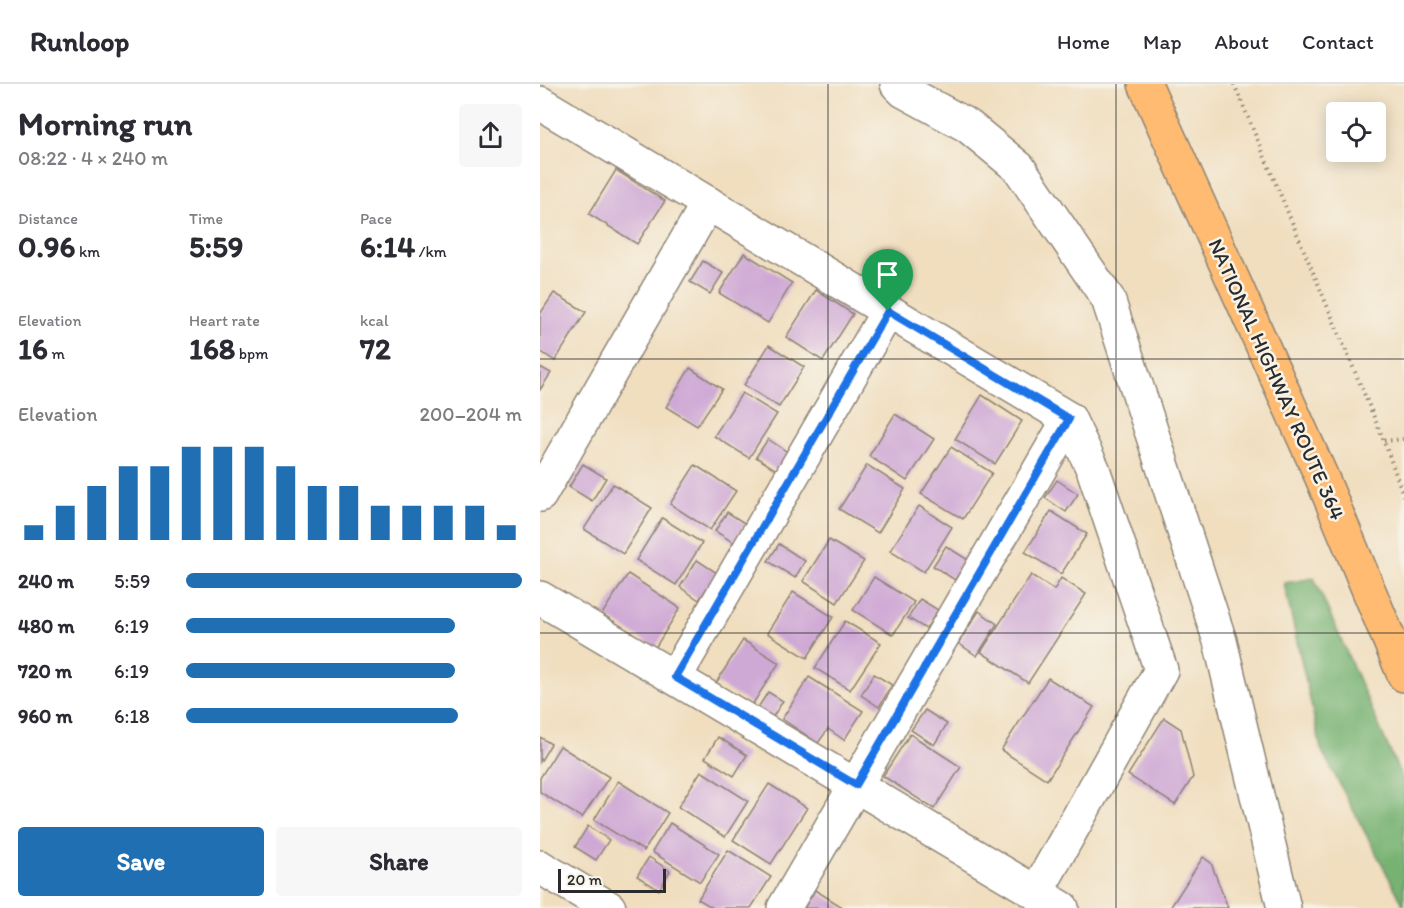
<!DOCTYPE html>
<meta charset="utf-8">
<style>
body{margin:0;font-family:Itim,sans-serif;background:#f7f7f7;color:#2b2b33;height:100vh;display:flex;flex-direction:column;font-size:22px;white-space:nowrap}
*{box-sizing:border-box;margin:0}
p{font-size:20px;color:#7c7c81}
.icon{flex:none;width:33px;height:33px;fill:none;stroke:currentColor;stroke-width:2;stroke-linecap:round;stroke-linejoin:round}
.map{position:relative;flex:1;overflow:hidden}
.side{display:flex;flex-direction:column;background:#fff;width:540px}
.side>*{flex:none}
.tools{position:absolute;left:786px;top:18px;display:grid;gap:12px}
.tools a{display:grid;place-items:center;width:60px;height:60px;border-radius:6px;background:#fff;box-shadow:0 3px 15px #0003;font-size:30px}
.scale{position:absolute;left:18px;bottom:15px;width:108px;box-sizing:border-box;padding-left:6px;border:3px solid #2b2b2b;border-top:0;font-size:16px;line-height:21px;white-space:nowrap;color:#2b2b2b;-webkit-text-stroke:4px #f7f3e8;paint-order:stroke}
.pin{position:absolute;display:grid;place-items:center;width:51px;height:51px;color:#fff;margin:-62px -26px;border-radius:50% 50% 50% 0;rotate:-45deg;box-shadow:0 0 6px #0007}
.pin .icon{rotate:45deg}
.round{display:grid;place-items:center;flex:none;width:63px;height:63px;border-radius:6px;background:#f7f7f7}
.head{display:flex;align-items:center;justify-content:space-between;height:102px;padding:0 18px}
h1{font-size:33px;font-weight:700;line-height:45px}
.figures{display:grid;grid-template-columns:repeat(3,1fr);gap:9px;height:102px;padding:6px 18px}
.figures div{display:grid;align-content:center}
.figures b{font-size:30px;font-weight:700}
.figures small{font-size:16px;font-weight:400}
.figures p{font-size:16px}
.chart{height:168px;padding:12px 18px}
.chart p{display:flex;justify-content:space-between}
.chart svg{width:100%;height:108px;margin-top:6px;stroke:#1f6fb2;stroke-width:6}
.action{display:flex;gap:12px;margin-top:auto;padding:12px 18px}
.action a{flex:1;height:69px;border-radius:6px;background:#1f6fb2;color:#fff;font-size:24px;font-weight:700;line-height:69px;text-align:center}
.action a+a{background:#f7f7f7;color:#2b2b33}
ul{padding:0 18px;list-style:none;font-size:20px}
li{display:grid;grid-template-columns:96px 72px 1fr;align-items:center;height:45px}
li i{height:15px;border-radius:8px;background:#1f6fb2}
header{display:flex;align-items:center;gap:36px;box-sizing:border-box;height:84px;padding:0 30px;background:#fff;border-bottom:2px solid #e1e1e2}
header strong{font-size:28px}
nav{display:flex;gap:33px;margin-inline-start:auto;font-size:21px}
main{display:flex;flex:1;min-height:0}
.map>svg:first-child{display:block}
.forest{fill:#77b272;stroke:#516e4e;stroke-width:1.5}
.building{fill:#cfa9d5}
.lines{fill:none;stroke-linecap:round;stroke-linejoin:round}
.minor-casing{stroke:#8e8475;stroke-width:36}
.trunk-casing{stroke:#8e8475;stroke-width:36}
.path{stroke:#8e8475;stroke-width:4;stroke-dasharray:1.5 4.5;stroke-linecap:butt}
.minor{stroke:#fff;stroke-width:33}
.trunk{stroke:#febb71;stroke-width:33}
.route-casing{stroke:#fff;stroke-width:12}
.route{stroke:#1a73e8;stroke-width:8}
.grid{fill:none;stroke:#2b2b2b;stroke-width:1.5;stroke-opacity:0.55}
.labels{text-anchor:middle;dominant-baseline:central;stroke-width:5;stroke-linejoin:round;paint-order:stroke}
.street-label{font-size:21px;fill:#2b2b2b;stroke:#f7f3e8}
</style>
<header>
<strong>Runloop</strong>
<nav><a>Home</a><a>Map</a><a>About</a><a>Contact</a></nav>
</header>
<main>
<section class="side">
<div class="head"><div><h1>Morning run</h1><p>08:22 · 4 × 240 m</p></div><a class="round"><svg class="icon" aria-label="share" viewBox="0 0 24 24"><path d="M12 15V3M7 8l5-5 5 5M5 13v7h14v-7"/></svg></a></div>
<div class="figures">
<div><p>Distance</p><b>0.96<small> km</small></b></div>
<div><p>Time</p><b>5:59</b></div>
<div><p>Pace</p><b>6:14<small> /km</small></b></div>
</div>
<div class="figures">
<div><p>Elevation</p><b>16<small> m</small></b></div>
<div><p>Heart rate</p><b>168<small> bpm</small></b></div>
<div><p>kcal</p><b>72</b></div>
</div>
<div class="chart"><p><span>Elevation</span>200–204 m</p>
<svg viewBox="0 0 160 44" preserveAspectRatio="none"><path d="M5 44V38M15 44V30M25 44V22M35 44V14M45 44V14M55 44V6M65 44V6M75 44V6M85 44V14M95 44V22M105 44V22M115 44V30M125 44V30M135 44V30M145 44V30M155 44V38"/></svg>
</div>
<ul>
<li><b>240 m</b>5:59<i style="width:100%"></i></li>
<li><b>480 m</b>6:19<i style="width:80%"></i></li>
<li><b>720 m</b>6:19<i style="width:80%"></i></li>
<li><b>960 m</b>6:18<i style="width:81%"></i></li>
</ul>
<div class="action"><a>Save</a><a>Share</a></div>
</section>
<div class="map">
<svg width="864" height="824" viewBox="0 0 864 824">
<rect width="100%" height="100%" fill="#f7f3e8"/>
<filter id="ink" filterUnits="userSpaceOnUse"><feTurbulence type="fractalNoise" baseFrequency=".0167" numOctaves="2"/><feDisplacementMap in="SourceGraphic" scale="12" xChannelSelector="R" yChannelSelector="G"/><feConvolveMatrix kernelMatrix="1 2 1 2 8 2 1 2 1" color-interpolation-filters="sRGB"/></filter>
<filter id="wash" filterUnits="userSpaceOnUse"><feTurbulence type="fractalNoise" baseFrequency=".008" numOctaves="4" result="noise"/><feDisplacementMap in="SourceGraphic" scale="24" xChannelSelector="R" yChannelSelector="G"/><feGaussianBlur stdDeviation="1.35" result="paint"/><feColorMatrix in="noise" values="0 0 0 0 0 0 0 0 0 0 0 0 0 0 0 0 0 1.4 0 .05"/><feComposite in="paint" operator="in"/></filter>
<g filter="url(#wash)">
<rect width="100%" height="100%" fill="#f0debf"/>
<path class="forest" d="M774,494l90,205v123l-83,-157 -37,-166z"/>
<g id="blocks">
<g class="building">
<path d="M76,86l49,31 -28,43 -48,-30z"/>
<path d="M204,169l48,30 -24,40 -49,-30z"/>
<path d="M163,177l20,12 -13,21 -20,-12z"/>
<path d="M276,206l37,24 -30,47 -37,-24z"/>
<path d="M14,209l32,19 -31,49 -15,-10v-37z"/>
<path d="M229,261l35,22 -25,40 -35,-22z"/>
<path d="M0,283l11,6 -11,17z"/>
<path d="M150,284l32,21 -25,37 -31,-19z"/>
<path d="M202,309l35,21 -28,44 -35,-22z"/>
<path d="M442,311l40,26 -27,43 -40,-25z"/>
<path d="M355,330l39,25 -27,42 -38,-25z"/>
<path d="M228,355l21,14 -11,18 -22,-14z"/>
<path d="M411,363l41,26 -29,46 -42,-25z"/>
<path d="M43,380l23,14 -14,23 -23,-14z"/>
<path d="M155,381l41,26 -26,39 -40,-26z"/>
<path d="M327,381l38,24 -27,44 -39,-24z"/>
<path d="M517,396l21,14 -12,18 -21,-14z"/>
<path d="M73,400l39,24 -29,46 -39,-25z"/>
<path d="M379,422l33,21 -28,45 -34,-21z"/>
<path d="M511,427l36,23 -26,40 -36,-22z"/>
<path d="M187,428l19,12 -12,19 -19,-12z"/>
<path d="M122,434l40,25 -26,42 -40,-25z"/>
<path d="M289,456l35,21 -27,42 -34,-22z"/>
<path d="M239,460l26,17 -10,17 -27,-17z"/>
<path d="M406,462l22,14 -13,20 -22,-14z"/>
<path d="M157,476l20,13 -18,27 -19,-13z"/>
<path d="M88,490l52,34 -25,40 -53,-34z"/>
<path d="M491,491l23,15 7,-12 25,16 -58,89 -47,-31z"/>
<path d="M334,493l40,25 -21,33 -40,-25z"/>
<path d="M253,508l40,25 -26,41 -40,-25z"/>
<path d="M380,515l18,11 -12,19 -18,-11z"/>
<path d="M439,527l18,13 -20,32 -19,-13z"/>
<path d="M305,537l36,22 -31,47 -35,-22z"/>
<path d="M203,556l36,23 -27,42 -36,-22z"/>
<path d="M334,590l18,11 -13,22 -18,-12z"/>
<path d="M269,593l54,34 -19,29 -16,-11 -10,14 -36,-24z"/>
<path d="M508,594l46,29 -47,73 -46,-30z"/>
<path d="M228,608l15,9 -11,17 -15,-9z"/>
<path d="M385,626l22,14 -13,21 -23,-15z"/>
<path d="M624,634l17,11 12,48 -18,28 -47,-30z"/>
<path d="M370,650l51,33 -27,42 -51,-33z"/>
<path d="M0,653l11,7 -11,18z"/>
<path d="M178,653l29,18 -13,21 -29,-18z"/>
<path d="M20,662l49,31 -27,41 -42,-26v-14z"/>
<path d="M161,687l47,30 -23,36 -47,-30z"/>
<path d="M78,697l50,32 -24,38 -50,-31z"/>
<path d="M229,700l38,24 -36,56 -38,-24z"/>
<path d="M130,739l49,31 -19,28 -48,-30z"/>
<path d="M48,742l21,14 -13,20 -21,-13z"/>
<path d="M188,766l43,27 -20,31h-38l-15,-9z"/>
<path d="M109,773l21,14 -11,19 -22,-14z"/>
<path d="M663,773l8,6 17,45h-58z"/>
<path d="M275,806l29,18h-40z"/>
</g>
</g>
</g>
<g filter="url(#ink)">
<use href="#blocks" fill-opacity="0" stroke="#8e8475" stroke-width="1.5"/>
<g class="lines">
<g class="minor-casing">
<g id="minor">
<path d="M357,0l7,7 64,35 51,42 89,131 112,342 64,267"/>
<path d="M0,19l529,316 -285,489"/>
<path d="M0,411l168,-292"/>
<path d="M0,514l522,310"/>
<path d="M135,593l213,-366"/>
<path d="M0,783l69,41"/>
<path d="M496,809l125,-223 -68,-201 -24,-50"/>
</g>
</g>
<g class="trunk-casing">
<path id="trunk" d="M605,0l177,394 82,197"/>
</g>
<g class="path">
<path d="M694,0l150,357 20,56"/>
<path d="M844,357l20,-2"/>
</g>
<use href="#minor" class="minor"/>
<use href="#trunk" class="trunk"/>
</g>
</g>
<g class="lines" filter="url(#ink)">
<g class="route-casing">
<path id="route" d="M348,227l181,108 -213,366 -181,-108z"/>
</g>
<use href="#route" class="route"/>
</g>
<path class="grid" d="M288,0v824M576,0v824M0,275h864M0,549h864"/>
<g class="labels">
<g class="street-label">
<text transform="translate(737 295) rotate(66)">NATIONAL HIGHWAY ROUTE 364</text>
</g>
</g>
</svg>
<div class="tools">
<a><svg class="icon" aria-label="locate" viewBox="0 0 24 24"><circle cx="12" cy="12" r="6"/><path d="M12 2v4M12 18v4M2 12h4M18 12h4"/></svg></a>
</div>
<div class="scale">20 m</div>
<div class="pin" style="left:348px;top:227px;background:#1e9e55"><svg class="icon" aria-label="arrive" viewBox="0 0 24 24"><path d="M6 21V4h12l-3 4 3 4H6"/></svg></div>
</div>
</main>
